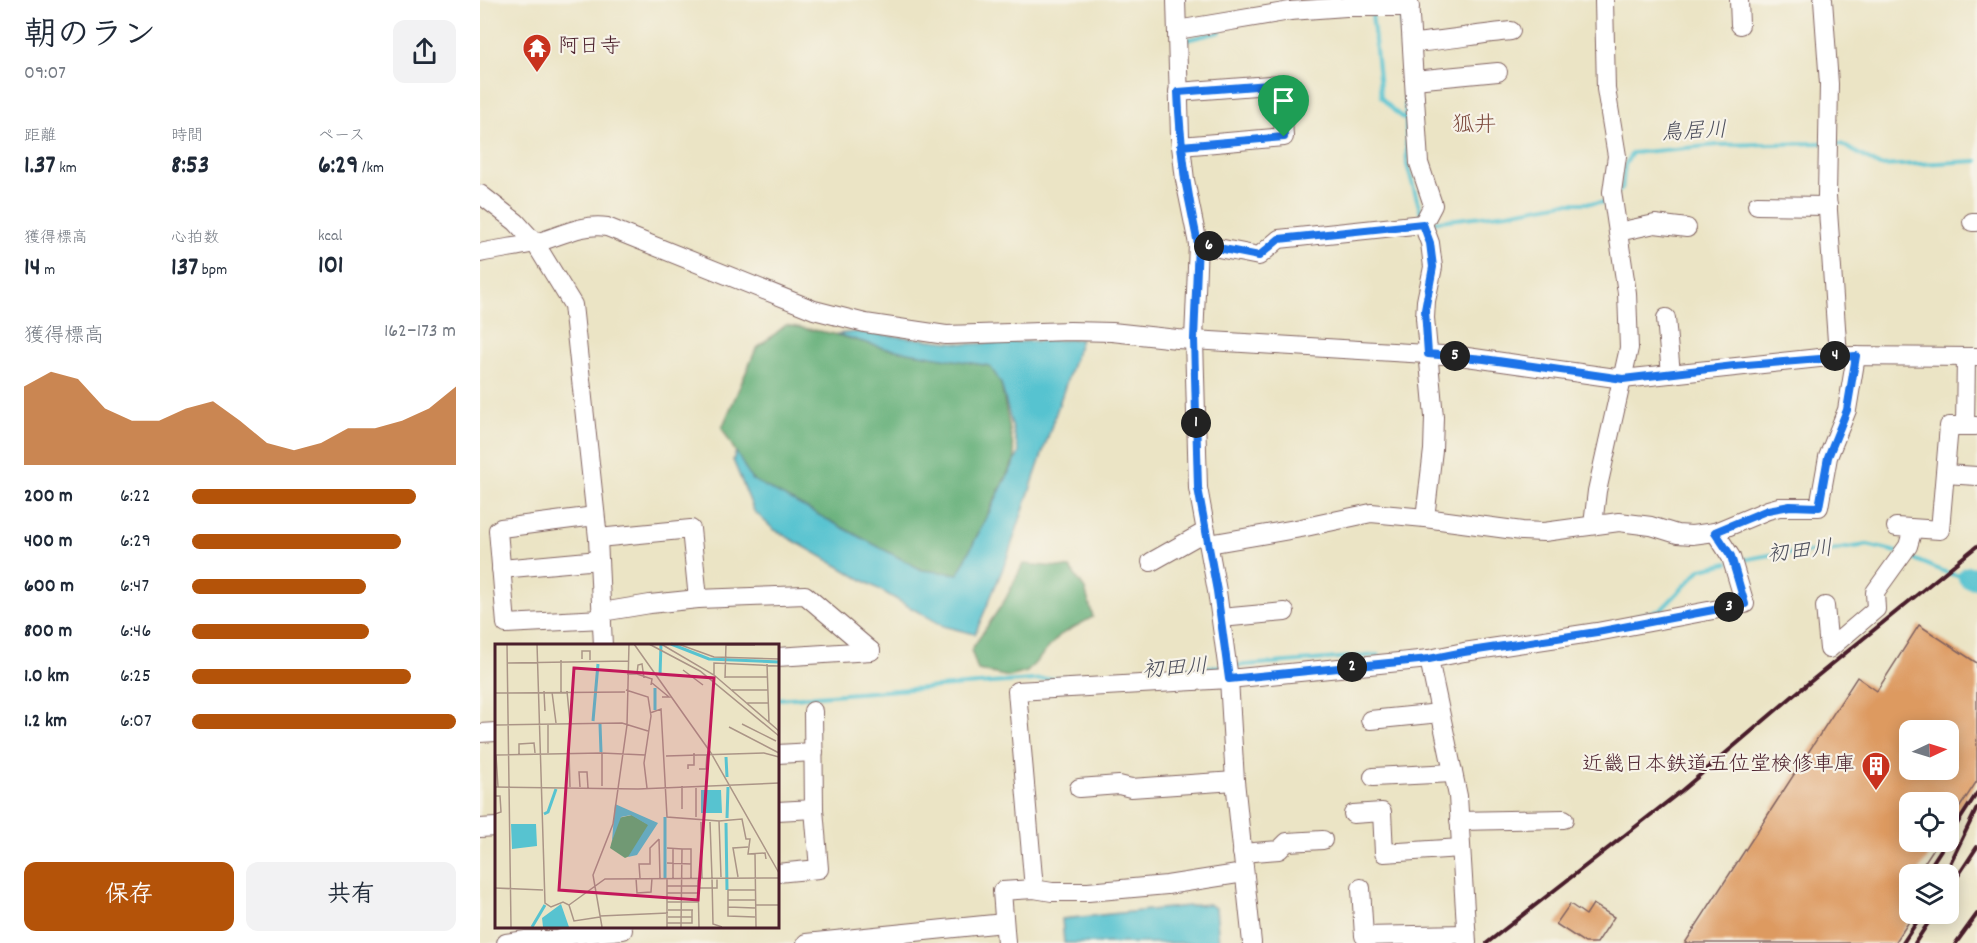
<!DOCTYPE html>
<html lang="ja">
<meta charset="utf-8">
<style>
body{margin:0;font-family:Dekko,"Klee One",sans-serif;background:#f2f2f3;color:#1f2937;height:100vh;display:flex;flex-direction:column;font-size:22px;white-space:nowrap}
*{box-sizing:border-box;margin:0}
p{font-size:20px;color:#747a83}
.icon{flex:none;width:33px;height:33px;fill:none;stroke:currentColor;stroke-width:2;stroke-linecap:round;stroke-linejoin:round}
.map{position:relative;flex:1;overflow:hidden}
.side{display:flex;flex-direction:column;background:#fff;width:480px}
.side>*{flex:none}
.needle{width:39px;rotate:86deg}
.controls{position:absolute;left:1419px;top:720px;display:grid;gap:12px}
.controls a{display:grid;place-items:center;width:60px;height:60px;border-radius:12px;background:#fff;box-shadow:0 3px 15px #0003;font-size:30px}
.pin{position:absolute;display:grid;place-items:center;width:51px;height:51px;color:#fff;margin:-62px -26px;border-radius:50% 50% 50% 0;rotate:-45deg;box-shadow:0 0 6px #0007}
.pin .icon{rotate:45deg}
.km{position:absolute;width:30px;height:30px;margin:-15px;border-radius:50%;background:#222;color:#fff;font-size:16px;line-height:30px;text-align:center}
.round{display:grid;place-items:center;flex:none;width:63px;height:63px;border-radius:12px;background:#f2f2f3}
.summary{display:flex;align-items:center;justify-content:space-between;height:102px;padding:0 24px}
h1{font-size:33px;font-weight:700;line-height:45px}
.figures{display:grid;grid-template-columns:repeat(3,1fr);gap:9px;height:102px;padding:6px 24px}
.figures div{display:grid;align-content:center}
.figures b{font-size:26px;font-weight:700}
.figures small{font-size:16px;font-weight:400}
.figures p{font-size:16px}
.chart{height:168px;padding:12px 24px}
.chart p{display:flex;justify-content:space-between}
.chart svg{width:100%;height:108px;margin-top:6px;fill:#b45309;opacity:.7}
.button{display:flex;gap:12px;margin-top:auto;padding:12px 24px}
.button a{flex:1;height:69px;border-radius:12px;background:#b45309;color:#fff;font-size:24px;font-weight:700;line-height:69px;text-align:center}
.button a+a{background:#f2f2f3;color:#1f2937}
ul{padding:0 24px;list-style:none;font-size:20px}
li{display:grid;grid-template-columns:96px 72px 1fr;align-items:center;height:45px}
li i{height:15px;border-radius:8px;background:#b45309}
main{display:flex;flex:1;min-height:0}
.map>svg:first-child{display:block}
.forest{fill:#63af78;stroke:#566752;stroke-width:1.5}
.water{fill:#57c3d0;stroke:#50717e;stroke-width:1.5}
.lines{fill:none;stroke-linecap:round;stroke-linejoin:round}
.stream{stroke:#57c3d0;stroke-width:4}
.river{stroke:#57c3d0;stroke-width:22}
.building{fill:#dd9a61;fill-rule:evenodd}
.minor-casing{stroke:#826461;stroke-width:20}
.minor{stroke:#fff;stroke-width:18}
.rail{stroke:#4a1f2b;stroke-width:4}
.route-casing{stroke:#fff;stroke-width:12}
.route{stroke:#1a73e8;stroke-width:8}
.labels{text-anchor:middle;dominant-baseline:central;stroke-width:4.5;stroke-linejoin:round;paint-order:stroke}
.poi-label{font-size:21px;fill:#4a1f2b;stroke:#f7f3e8;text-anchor:start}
.neighbourhood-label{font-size:22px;fill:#7d4a3e;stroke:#f7f3e8}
.water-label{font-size:22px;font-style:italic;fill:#4e505d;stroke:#f7f3e8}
.inset-river{fill:none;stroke:#57c3d0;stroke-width:3}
.inset-road{fill:none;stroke:#ab9587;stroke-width:1.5}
.view{fill:#c2185b;fill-opacity:0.15;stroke:#c2185b;stroke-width:3}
.inset-edge{fill:none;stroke:#4a1f2b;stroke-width:3}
</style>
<main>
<section class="side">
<div class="summary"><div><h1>朝のラン</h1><p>09:07</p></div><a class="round"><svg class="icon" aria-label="share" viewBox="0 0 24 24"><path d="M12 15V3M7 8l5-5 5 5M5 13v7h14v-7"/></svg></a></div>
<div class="figures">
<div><p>距離</p><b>1.37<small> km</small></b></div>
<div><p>時間</p><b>8:53</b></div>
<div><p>ペース</p><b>6:29<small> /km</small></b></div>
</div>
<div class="figures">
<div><p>獲得標高</p><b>14<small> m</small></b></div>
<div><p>心拍数</p><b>137<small> bpm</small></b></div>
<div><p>kcal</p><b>101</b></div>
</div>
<div class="chart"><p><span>獲得標高</span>162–173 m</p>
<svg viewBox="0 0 160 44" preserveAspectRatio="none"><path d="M0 44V12L10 6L20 9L30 21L40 26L50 26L60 21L70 18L80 26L90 35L100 38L110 35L120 29L130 29L140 26L150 21L160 12V44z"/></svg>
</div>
<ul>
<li><b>200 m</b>6:22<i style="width:85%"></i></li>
<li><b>400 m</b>6:29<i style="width:79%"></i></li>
<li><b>600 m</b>6:47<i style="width:66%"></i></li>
<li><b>800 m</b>6:46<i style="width:67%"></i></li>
<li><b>1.0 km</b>6:25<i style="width:83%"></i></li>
<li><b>1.2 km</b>6:07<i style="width:100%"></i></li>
</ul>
<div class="button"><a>保存</a><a>共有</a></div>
</section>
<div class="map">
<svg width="1497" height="943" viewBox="0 0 1497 943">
<rect width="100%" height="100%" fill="#f7f3e8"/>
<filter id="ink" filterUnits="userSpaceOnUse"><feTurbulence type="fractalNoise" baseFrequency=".0167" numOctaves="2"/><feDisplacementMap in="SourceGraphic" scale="12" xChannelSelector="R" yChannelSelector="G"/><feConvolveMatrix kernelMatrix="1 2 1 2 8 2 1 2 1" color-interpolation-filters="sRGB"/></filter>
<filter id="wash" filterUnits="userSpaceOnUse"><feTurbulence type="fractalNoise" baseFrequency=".008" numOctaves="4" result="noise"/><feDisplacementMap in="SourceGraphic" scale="24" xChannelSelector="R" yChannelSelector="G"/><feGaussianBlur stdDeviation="1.35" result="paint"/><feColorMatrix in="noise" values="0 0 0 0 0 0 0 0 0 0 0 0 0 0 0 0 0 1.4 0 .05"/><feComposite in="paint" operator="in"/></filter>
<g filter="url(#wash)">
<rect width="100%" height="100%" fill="#ebe4c5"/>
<g class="forest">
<path d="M306,325l44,8 54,15 106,18 11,17 14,75 -57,116 -36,-4 -171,-91 -29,-51 34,-79z"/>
<path d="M543,564l47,4 15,21 8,28 -33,18 -33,37 -18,5 -31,-7 -7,-20 34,-50z"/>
</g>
<g class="water">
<path d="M376,332l113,12 112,-5 -75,222 -31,73 -32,-8 -170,-97 -19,-18 -21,-51 3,-8 15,27 171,91 36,4 61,-121 -18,-70 -11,-17 -106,-18 -48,-14z"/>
<path d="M728,904l8,4 3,35h-155l-2,-24z"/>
</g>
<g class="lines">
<g class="stream">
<path d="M892,13l9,84 13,14 12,9 1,45 14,48"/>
<path d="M921,13l5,107"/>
<path d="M704,39l2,1 34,-8"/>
<path d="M1354,144h7l39,22 97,-5"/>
<path d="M1138,192l4,-3 3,-24 7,-12 86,-8 106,-2"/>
<path d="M951,222l77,-9 55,-10h39l5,-3"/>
<path d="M1426,556l44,18 19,3"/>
<path d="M1258,561l32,-6 64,-5 33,-5 30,7"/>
<path d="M1157,616l24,-6 40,-41 27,-6"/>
<path d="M753,666l145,-11"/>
<path d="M297,699l445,-33"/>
</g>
<path class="river" d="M1489,577l8,1"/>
</g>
<g id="blocks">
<g class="building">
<path d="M1439,625l58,38v118l-29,44v-23h-38v40h28l-21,32h-7v40h4l-19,29h-210l172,-266 20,14zM1430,730h38v40h-38z"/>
<path d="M1090,904l16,11 7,-11 21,13 -17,26h-12l-29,-19z"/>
</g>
</g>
</g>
<g filter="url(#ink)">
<use href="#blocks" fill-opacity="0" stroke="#826461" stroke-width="1.5"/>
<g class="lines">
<g class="minor-casing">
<g id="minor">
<path d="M696,0l4,137 5,43 13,64 -4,95 4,149 19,103 12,88 6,102 17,162"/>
<path d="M929,0l10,163 14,42 -10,19"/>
<path d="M1259,0l1,25"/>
<path d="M1343,0l6,84 -2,112 11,160"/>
<path d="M697,30l113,-19 56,-4h64"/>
<path d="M932,43c33,-2 65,-9 99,-12"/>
<path d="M934,80l84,-8"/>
<path d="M698,92l103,-8 3,53 -103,9"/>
<path d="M0,194l36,28 19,21 38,62 25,233 5,108"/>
<path d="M1277,205l71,1"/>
<path d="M1492,222h5"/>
<path d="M1138,232l37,-8 32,4"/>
<path d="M718,244l61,12 20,-17 144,-15 7,19 3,24 -7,34 -1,17 9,99 -1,33 -8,68"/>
<path d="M0,253c18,-4 37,-6 55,-10 24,-6 46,-20 72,-16l207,83 51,13 81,12 124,-4 42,1 65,7 283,17 163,23 215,-23 139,1"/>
<path d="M1186,318l5,56"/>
<path d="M1486,357l-1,69h11"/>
<path d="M1465,474l32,2"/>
<path d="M115,516l-94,12 -3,2 8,94 96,-5"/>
<path d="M1113,525l4,-34 32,-143 -2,-55 -15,-101 5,-36 -11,-67 -2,-89"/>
<path d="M1416,527l44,3 9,-104h16"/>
<path d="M118,538l93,-9 7,70 107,-4 66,56"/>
<path d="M729,544l92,-16 70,-15 54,5 97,13 22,1 75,-10 32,4 26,8 15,1 23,-3 53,-22 11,-3h40l9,-50 19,-47 9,-54"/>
<path d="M671,562l55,-31"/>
<path d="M21,569l98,-9"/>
<path d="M1345,606l4,43 47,-40 -1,-17 33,-46 5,-17"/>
<path d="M122,612l48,-8 48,-5"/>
<path d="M741,618l64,-6"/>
<path d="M297,657l94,-6"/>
<path d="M949,659l29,137 9,147"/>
<path d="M890,720l70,-7"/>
<path d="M0,733l16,-1"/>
<path d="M297,754l37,-2"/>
<path d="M893,777l80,-4"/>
<path d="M599,788l40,-3 12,3 104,-7"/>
<path d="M297,811l37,-2 -1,-98"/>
<path d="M873,814l29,-2 2,41 77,-5"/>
<path d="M979,821l105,-2"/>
<path d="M0,828l16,-1"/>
<path d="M762,853l37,-3 8,-8 36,-2"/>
<path d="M297,873l42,-4 -5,-60"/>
<path d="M881,888l3,48 102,-2"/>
<path d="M554,889l-17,-198 212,-12 200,-20 35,-7 133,-20 148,-28 -14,-47 -16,-25"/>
<path d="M26,943l20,-3h32l12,-5 53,-5"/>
<path d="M326,943l198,-20"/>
<path d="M526,943l-4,-52 32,-2 18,3h36l79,-7 77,-12"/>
</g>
</g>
<use href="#minor" class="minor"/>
<g class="rail">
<path d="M1468,838l29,-45"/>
<path d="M1446,873l20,-31"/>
<path d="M1465,874l32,-66"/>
<path d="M1468,891l29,-44"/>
<path d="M1007,943l193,-151 114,-97 183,-149"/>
<path d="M1423,943l19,-29"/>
<path d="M1435,943l19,-29"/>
<path d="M1476,943l21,-29"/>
</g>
</g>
</g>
<g class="lines" filter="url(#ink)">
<g class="route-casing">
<path id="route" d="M804,137l-103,9 4,34 13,64 -4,95 4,149 19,103 12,88 200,-20 35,-7 133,-20 148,-28 -14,-48 -16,-24 53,-22 22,-4 29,1 9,-50 19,-47 9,-54 -122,10 -111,13 -139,-20 -56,-5 -3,-44 8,-43 -3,-24 -7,-19 -144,15 -20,17 -61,-12c-11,-51 -18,-100 -20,-152l103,-8 3,53"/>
</g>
<use href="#route" class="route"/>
</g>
<defs>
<g id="temple-pin" transform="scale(1.5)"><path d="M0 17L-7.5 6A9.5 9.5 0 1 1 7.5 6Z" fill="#c8321e" stroke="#f7f3e8"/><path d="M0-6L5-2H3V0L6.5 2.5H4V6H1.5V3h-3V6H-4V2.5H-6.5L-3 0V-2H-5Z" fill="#fff"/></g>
<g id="building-pin" transform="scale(1.5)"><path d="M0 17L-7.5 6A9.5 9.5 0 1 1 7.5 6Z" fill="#c8321e" stroke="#f7f3e8"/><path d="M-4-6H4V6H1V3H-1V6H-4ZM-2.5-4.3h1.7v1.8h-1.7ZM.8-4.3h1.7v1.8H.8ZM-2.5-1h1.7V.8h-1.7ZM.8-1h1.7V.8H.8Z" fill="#fff"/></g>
</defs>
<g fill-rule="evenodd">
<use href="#temple-pin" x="57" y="48"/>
<use href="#building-pin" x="1396" y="766"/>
</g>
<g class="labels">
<g class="poi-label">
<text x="78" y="48">阿日寺</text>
<text x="1375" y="766" text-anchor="end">近畿日本鉄道五位堂検修車庫</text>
</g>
<g class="neighbourhood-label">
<text x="994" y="126">狐井</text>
</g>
<g class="water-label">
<text transform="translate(1214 133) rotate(-3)">鳥居川</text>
<text transform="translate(1320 553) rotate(-6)">初田川</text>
<text transform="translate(695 670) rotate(-4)">初田川</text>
</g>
</g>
<g transform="translate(15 644)">
<rect width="284" height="284" fill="#ebe4c5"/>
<path d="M137,171l17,10 -17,30 -7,3 -15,-10 8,-30z" fill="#63af78"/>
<path d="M226,146l1,23h-21v-23zM120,160l43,19 -21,32 -9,2 20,-32 -17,-10 -10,2 -9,24zM16,180h25l1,22 -25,3zM66,260l8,23h-26l-1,-9z" fill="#57c3d0"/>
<path class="inset-river" d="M176,0l38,15 70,3M165,31l1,-31M160,44v22M98,77l5,-57M105,80l1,28M231,113l1,20M49,170l4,-2 8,-23M170,173v61M232,174l1,-31M231,179l1,67M37,283l13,-22"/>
<path class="inset-road" d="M12,0l4,283M42,0l8,259 6,4 12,-5 6,3 5,16 26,-4M139,0l77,109 68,120M154,0l51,27 79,65M166,0l53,31 65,56M183,0l36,13 65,2M231,1h29M87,15v-8h8v9M66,16v32M12,19l121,-2M272,20l2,59M188,26l20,15M132,30h10l1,-9 4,-1 2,14M142,30l15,5 -1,6M219,31v-12l65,3M230,33h42M230,34l1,-34M157,39l17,14h-7M131,46l22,7 3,19 -7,47 3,25M237,46h36M49,47l1,20M72,47l3,32M57,48l4,31M0,49l130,-1M252,59h21M155,69l11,-4 6,108 52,4 2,56M53,80v29M247,80l34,17M0,81l127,-2 26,8M234,83l50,26M74,108l1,35M24,110v-10l15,-1 1,10M0,111l107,-2M1,111l2,32M171,112l98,-3 15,4M193,125v-4h6v-12M204,125h7l1,-15M107,142v-33l43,2M201,142v31M0,143l143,2 141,-6M85,143l-1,-15h8l1,16M0,152h5l1,16 -6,2M187,165v-23M224,177l23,-2 4,20h4l-2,15 17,-1 1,6M206,178l1,56M215,178l2,56M164,195l1,39M172,204l15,1 -1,78M187,205h9v29M260,210l1,73M172,219l24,1M243,233l-5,-29 15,-1M141,234l1,15 14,-1 1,-14M145,234l-1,-14h11v-16l9,-9M172,234v49M178,234v-30M203,234l1,49M217,234l1,46 9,3M172,242h31M0,244l48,2M204,244h18v-10M260,246h-27v26l27,1M172,249h31M233,256h27M172,258h32M74,261l36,-26 174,-1M261,261h23M233,263l27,1M173,266h25M105,272l68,-3M173,273h24M172,279h25v-13M107,283l-9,-52 20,-51 14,-99 2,-81"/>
<path class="view" d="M79,24l140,10 -16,222 -139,-10z"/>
<rect width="284" height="284" class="inset-edge"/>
</g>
</svg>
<div class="controls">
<a><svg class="needle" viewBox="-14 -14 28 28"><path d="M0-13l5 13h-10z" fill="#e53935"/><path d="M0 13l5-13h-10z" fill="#747a83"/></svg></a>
<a><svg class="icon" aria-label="locate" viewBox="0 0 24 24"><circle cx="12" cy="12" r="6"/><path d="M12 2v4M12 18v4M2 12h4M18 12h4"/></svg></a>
<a><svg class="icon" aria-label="layers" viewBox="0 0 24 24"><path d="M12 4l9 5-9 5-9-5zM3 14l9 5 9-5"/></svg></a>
</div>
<div class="pin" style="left:804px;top:137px;background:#1e9e55"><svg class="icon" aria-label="arrive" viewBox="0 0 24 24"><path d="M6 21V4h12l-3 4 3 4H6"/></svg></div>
<b class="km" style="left:716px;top:423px">1</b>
<b class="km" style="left:872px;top:667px">2</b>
<b class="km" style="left:1249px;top:607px">3</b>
<b class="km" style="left:1355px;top:356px">4</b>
<b class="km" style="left:975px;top:356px">5</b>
<b class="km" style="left:729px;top:246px">6</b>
</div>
</main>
